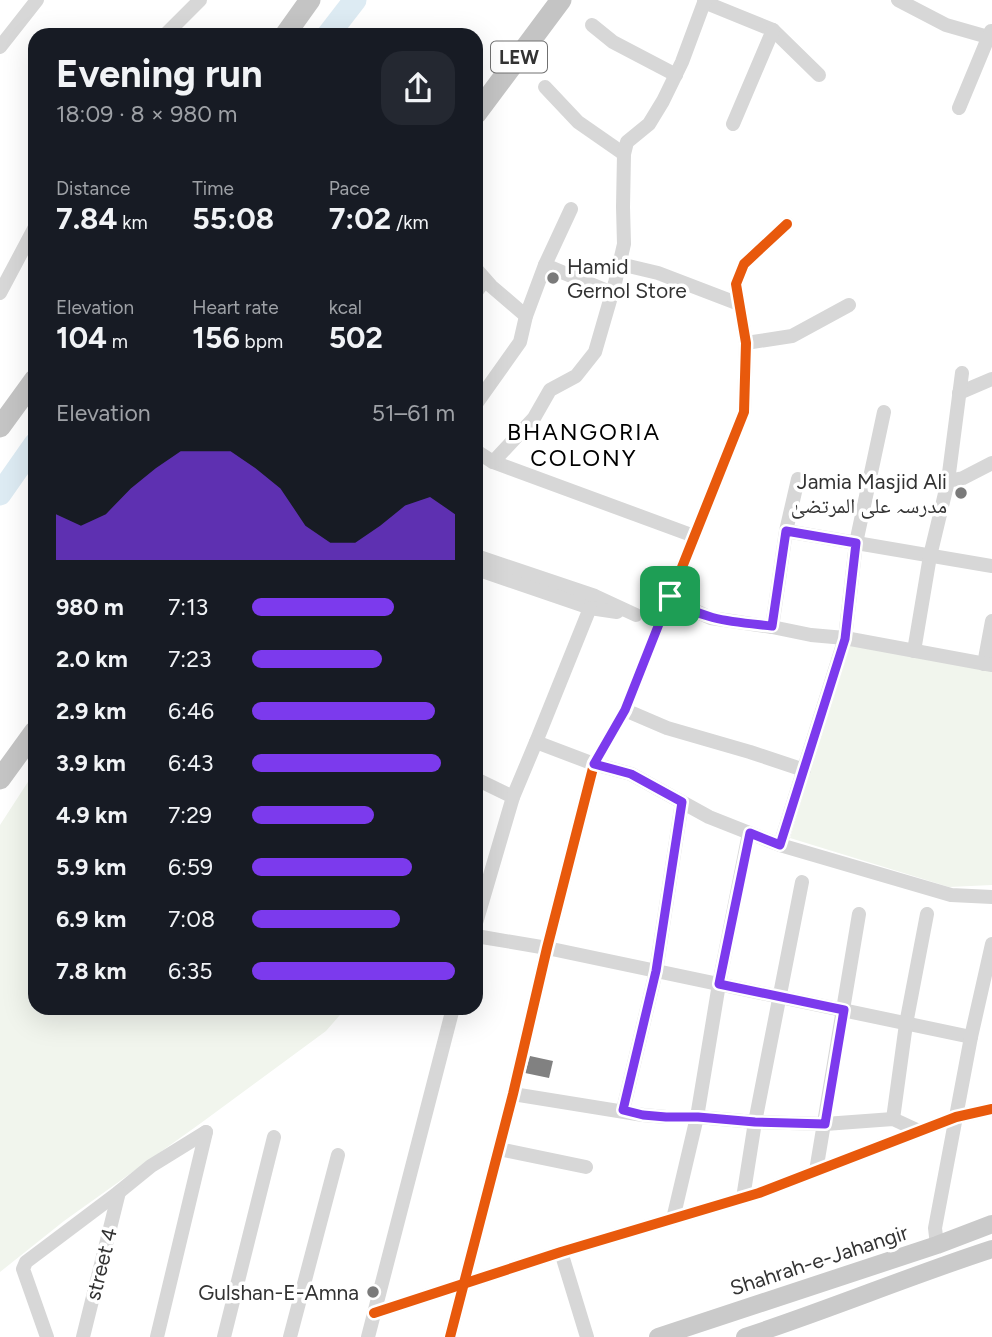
<!DOCTYPE html>
<meta charset="utf-8">
<style>
body{margin:0;font-family:Figtree,"Noto Naskh Arabic",sans-serif;background:#242831;color:#f1f3f6;height:100vh;display:flex;flex-direction:column;font-size:26px;white-space:nowrap}
*{box-sizing:border-box;margin:0}
p{font-size:23px;color:#9ea1a6}
.icon{flex:none;width:38px;height:38px;fill:none;stroke:currentColor;stroke-width:2;stroke-linecap:round;stroke-linejoin:round}
.map{position:relative;flex:1;overflow:hidden}
.side{position:absolute;left:28px;top:28px;width:455px;height:987px;display:flex;flex-direction:column;background:#171b24;border-radius:21px;box-shadow:0 7px 28px #0002}
.side>*{flex:none}
.pin{position:absolute;display:grid;place-items:center;width:60px;height:60px;color:#fff;margin:-30px;border-radius:14px;box-shadow:0 4px 10px #0006}
.round{display:grid;place-items:center;flex:none;width:74px;height:74px;border-radius:21px;background:#242831}
.head{display:flex;align-items:center;justify-content:space-between;height:119px;padding:0 28px}
h1{font-size:38px;font-weight:700;line-height:52px}
.stats{display:grid;grid-template-columns:repeat(3,1fr);gap:10px;height:119px;padding:7px 28px}
.stats div{display:grid;align-content:center}
.stats b{font-size:30px;font-weight:700}
.stats small{font-size:19px;font-weight:400}
.stats p{font-size:19px}
.chart{height:196px;padding:14px 28px}
.chart p{display:flex;justify-content:space-between}
.chart svg{width:100%;height:126px;margin-top:7px;fill:#7c3aed;opacity:.7}
ul{padding:0 28px;list-style:none;font-size:23px}
li{display:grid;grid-template-columns:112px 84px 1fr;align-items:center;height:52px}
li i{height:18px;border-radius:9px;background:#7c3aed}
.map>svg:first-child{display:block}
.green{fill:#f1f5ed}
.lines{fill:none;stroke-linecap:round;stroke-linejoin:round}
.river{stroke:#ddebf3;stroke-width:23}
.building{fill:#818181}
.minor{stroke:#d7d7d7;stroke-width:14}
.major{stroke:#cacaca;stroke-width:18}
.highway{stroke:#c4c4c4;stroke-width:21}
.cycleway-casing{stroke:#fff;stroke-width:15}
.cycleway{stroke:#e8590c;stroke-width:10}
.route-casing{stroke:#fff;stroke-width:14}
.route{stroke:#7c3aed;stroke-width:9}
.poi-dot{fill:#7a7a7a;stroke:#fff;stroke-width:2.5}
.labels{text-anchor:middle;dominant-baseline:central;stroke-width:7;stroke-linejoin:round;paint-order:stroke}
.shield{fill:#fff;stroke:#707070;stroke-width:2}
.shield-label{font-size:19px;font-weight:bold;fill:#333}
.poi-label{font-size:21px;fill:#333;stroke:#fff;text-anchor:end}
.street-label{font-size:21px;fill:#333;stroke:#fff}
.neighbourhood-label{font-size:23px;letter-spacing:2px;fill:#000;stroke:#fff}
</style>
<div class="map">
<svg width="992" height="1337" viewBox="0 0 992 1337">
<rect width="100%" height="100%" fill="#fff"/>
<g class="green">
<path d="M850,641l142,30v214l-43,2 -159,-49z"/>
<path d="M35,771v237h311l-20,23 -125,92 -137,98 -64,51v-447z"/>
</g>
<g class="lines">
<g class="river">
<path d="M328,35l27,-35"/>
<path d="M0,494l35,-50"/>
</g>
</g>
<path class="building" d="M530,1056l23,5 -4,17 -24,-5z"/>
<g class="lines">
<g class="minor">
<path d="M898,0l48,25 42,12"/>
<path d="M704,2l69,28 46,45"/>
<path d="M592,25l21,17 63,33"/>
<path d="M165,35l35,-35"/>
<path d="M0,47l37,-47"/>
<path d="M545,87l33,35 46,32"/>
<path d="M959,108l32,-77"/>
<path d="M733,124l40,-94"/>
<path d="M620,264l38,9 81,31"/>
<path d="M545,265l67,28"/>
<path d="M476,269l15,17 35,30"/>
<path d="M476,292l9,-12"/>
<path d="M0,293l35,-66"/>
<path d="M746,343l46,-7 57,-31"/>
<path d="M959,393l33,-14"/>
<path d="M476,404l44,-62 6,-26 19,-51 26,-56"/>
<path d="M476,451l17,11 201,74"/>
<path d="M493,462l41,-44 16,-28 26,-14 19,-24 20,-69 9,-39 -1,-37 1,-53 3,-12 22,-18 14,-23 19,-39 23,-62"/>
<path d="M948,481l15,-3 29,-15"/>
<path d="M786,531l206,35"/>
<path d="M476,556l119,40 41,19"/>
<path d="M476,569l114,39 27,4"/>
<path d="M670,596l10,8 31,14 61,9 39,8 34,3 11,-95 28,-131"/>
<path d="M772,627l14,-96 12,-52"/>
<path d="M914,651l16,-95 18,-75 14,-108"/>
<path d="M984,664l8,-43"/>
<path d="M625,710l42,18 83,24 54,18"/>
<path d="M536,742l54,-134"/>
<path d="M476,779l37,18"/>
<path d="M780,845l65,-207 147,27"/>
<path d="M476,923l37,-126 23,-55 58,22 37,10 78,43 71,28 171,50 41,2"/>
<path d="M476,936l71,12 424,89"/>
<path d="M513,1094l130,21 23,2h31l58,5 70,2 68,-5 26,12"/>
<path d="M623,1110l33,-139 26,-169"/>
<path d="M893,1119l13,-95 21,-110"/>
<path d="M499,1149l87,18"/>
<path d="M816,1171l43,-257"/>
<path d="M743,1198l12,-76 47,-240"/>
<path d="M673,1219l24,-102 22,-133 30,-151"/>
<path d="M937,1245l-2,-17 36,-191 21,-93"/>
<path d="M561,1252l26,85"/>
<path d="M374,1313l187,-61 198,-59 197,-76 36,-8"/>
<path d="M47,1337l-24,-68 3,-7 93,-70 32,-26 55,-34"/>
<path d="M83,1337l36,-145"/>
<path d="M157,1337l49,-205"/>
<path d="M224,1337l50,-200"/>
<path d="M290,1337l48,-182"/>
<path d="M368,1337l85,-329"/>
<path d="M450,1337l63,-243 34,-146 47,-184 31,-54 119,-298 2,-69 -10,-59 8,-20 43,-40"/>
</g>
<g class="major">
<path d="M658,1337l279,-92 55,-21"/>
<path d="M745,1337c83,-27 164,-61 247,-88"/>
</g>
<g class="highway">
<path d="M285,35l25,-35"/>
<path d="M476,114l85,-114"/>
<path d="M0,427l35,-48"/>
<path d="M0,779l35,-48"/>
</g>
<g class="cycleway-casing">
<g id="cycleway">
<path d="M374,1313l187,-61 198,-59 197,-76 36,-8"/>
<path d="M450,1337l63,-243 34,-146 47,-184 31,-54 119,-298 2,-69 -10,-59 8,-20 43,-40"/>
</g>
</g>
<use href="#cycleway" class="cycleway"/>
</g>
<g class="lines">
<g class="route-casing">
<path id="route" d="M786,531l70,12 -11,96 -65,206 -30,-12 -31,151 125,26 -19,114 -70,-2 -57,-5h-32l-23,-2 -20,-5 33,-139 26,-169 -51,-28 -37,-10 31,-54 45,-114c29,25 66,26 102,30z"/>
</g>
<use href="#route" class="route"/>
</g>
<g class="poi-dot">
<circle cx="553" cy="278" r="7"/>
<circle cx="961" cy="493" r="7"/>
<circle cx="373" cy="1292" r="7"/>
</g>
<g class="labels">
<rect class="shield" x="491" y="41.5" width="56" height="31" rx="5"/>
<g class="shield-label">
<text x="519" y="57">LEW</text>
</g>
<g class="poi-label">
<text x="567" y="266" text-anchor="start">Hamid<tspan x="567" dy="24">Gernol Store</tspan></text>
<text x="947" y="481">Jamia Masjid Ali<tspan x="947" dy="24">مدرسہ علی المرتضیٰ</tspan></text>
<text x="359" y="1292">Gulshan-E-Amna</text>
</g>
<g class="street-label">
<text transform="translate(819 1260) rotate(-18)">Shahrah-e-Jahangir</text>
<text transform="translate(101 1264) rotate(-76)">street 4</text>
</g>
<g class="neighbourhood-label">
<text x="584" y="432">BHANGORIA<tspan x="584" dy="26">COLONY</tspan></text>
</g>
</g>
</svg>
<div class="pin" style="left:670px;top:596px;background:#1e9e55"><svg class="icon" aria-label="arrive" viewBox="0 0 24 24"><path d="M6 21V4h12l-3 4 3 4H6"/></svg></div>
<section class="side">
<div class="head"><div><h1>Evening run</h1><p>18:09 · 8 × 980 m</p></div><a class="round"><svg class="icon" aria-label="share" viewBox="0 0 24 24"><path d="M12 15V3M7 8l5-5 5 5M5 13v7h14v-7"/></svg></a></div>
<div class="stats">
<div><p>Distance</p><b>7.84<small> km</small></b></div>
<div><p>Time</p><b>55:08</b></div>
<div><p>Pace</p><b>7:02<small> /km</small></b></div>
</div>
<div class="stats">
<div><p>Elevation</p><b>104<small> m</small></b></div>
<div><p>Heart rate</p><b>156<small> bpm</small></b></div>
<div><p>kcal</p><b>502</b></div>
</div>
<div class="chart"><p><span>Elevation</span>51–61 m</p>
<svg viewBox="0 0 160 44" preserveAspectRatio="none"><path d="M0 44V28L10 32L20 28L30 19L40 12L50 6L60 6L70 6L80 12L90 19L100 32L110 38L120 38L130 32L140 25L150 22L160 28V44z"/></svg>
</div>
<ul>
<li><b>980 m</b>7:13<i style="width:70%"></i></li>
<li><b>2.0 km</b>7:23<i style="width:64%"></i></li>
<li><b>2.9 km</b>6:46<i style="width:90%"></i></li>
<li><b>3.9 km</b>6:43<i style="width:93%"></i></li>
<li><b>4.9 km</b>7:29<i style="width:60%"></i></li>
<li><b>5.9 km</b>6:59<i style="width:79%"></i></li>
<li><b>6.9 km</b>7:08<i style="width:73%"></i></li>
<li><b>7.8 km</b>6:35<i style="width:100%"></i></li>
</ul>
</section>
</div>
